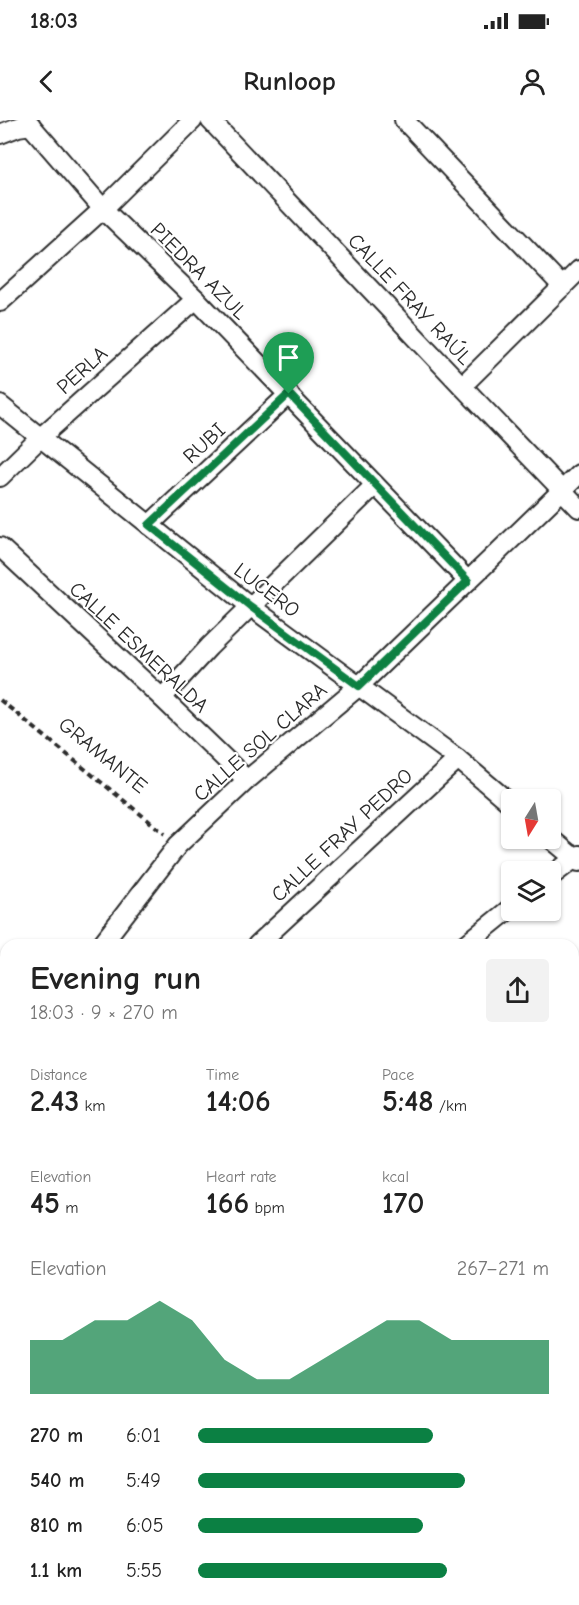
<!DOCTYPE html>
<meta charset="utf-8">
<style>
body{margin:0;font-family:"Comic Neue",sans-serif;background:#f2f2f2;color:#222;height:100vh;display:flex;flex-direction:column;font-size:22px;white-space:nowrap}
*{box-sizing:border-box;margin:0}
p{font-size:20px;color:#767676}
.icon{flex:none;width:33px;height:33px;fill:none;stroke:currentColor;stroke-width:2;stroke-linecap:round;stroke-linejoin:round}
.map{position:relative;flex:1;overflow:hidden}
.side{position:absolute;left:0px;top:819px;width:579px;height:666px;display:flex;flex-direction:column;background:#fff;border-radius:18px 18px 0 0;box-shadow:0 2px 4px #0004}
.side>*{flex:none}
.needle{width:39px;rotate:191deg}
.fabs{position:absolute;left:501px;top:669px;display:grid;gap:12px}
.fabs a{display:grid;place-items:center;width:60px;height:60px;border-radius:6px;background:#fff;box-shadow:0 2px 4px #0004;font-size:30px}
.pin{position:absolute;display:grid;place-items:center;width:51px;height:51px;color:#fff;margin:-62px -26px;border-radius:50% 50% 50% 0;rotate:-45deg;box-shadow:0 0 6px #0007}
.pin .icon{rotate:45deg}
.round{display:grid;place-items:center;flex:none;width:63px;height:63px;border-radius:6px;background:#f2f2f2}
.overview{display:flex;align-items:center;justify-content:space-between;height:102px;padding:0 30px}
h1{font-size:33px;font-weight:700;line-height:45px}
.stats{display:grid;grid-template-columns:repeat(3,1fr);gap:9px;height:102px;padding:6px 30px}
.stats div{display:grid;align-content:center}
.stats b{font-size:30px;font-weight:700}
.stats small{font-size:16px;font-weight:400}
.stats p{font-size:16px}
.chart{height:168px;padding:12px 30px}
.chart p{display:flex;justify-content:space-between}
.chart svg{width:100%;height:108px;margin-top:6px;fill:#0b8043;opacity:.7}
ul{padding:0 30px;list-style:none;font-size:20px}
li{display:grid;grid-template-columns:96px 72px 1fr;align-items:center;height:45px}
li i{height:15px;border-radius:8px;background:#0b8043}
.status{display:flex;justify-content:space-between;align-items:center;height:42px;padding:0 30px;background:#fff;direction:ltr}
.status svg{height:16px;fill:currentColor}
header{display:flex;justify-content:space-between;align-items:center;height:78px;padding:0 30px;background:#fff;font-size:27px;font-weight:700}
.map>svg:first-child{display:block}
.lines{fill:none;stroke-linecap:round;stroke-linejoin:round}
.minor-casing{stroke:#2b2b2b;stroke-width:22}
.path{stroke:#2b2b2b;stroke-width:4;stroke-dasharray:6 4.5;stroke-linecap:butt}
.minor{stroke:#fff;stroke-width:18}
.route-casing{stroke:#fff;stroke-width:12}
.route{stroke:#0b8043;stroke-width:8}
.labels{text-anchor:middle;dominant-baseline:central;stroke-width:4.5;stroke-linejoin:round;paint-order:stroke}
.street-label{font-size:21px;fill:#2b2b2b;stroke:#fff}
</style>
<div class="status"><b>18:03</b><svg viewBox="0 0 49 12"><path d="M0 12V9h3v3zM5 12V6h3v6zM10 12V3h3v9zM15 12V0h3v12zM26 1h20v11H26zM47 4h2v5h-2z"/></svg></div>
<header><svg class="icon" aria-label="back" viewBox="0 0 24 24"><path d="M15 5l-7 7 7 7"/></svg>Runloop<svg class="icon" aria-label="person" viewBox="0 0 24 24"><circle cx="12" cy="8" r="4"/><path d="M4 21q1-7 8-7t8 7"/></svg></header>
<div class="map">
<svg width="579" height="1485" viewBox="0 0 579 1485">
<rect width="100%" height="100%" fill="#fff"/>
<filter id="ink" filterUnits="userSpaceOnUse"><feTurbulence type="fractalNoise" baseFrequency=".0167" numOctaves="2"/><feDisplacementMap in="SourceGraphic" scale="12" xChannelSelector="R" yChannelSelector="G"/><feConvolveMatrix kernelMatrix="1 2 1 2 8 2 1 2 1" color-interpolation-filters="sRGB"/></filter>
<g filter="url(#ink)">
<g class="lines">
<g class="minor-casing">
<g id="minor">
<path d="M26,0l77,89 93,90 272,282"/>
<path d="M210,0l252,266 117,122"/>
<path d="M404,0l159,167"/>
<path d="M0,14l18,-7 13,-2"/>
<path d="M0,182l103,-93 90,-89"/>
<path d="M462,266l117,-116"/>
<path d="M0,285l250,201 208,153 54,46"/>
<path d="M0,357l41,-40 155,-138"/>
<path d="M149,405l140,-131"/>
<path d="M0,427l162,151 85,82"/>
<path d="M162,578l47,-51 166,-162"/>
<path d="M550,718l29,24"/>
<path d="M550,757l29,-22"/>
<path d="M101,825l77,-100 69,-65 112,-94 220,-212"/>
<path d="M257,825l201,-186"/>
<path d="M465,825l47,-38"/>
<path d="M0,913l6,4"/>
<path d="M573,955l6,-6"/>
<path d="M0,963l6,-8"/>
<path d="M0,1122l6,-6"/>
<path d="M573,1140l6,-6"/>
<path d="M573,1328l6,-5"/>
<path d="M555,1479l6,6"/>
<path d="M6,1485l6,-6"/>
<path d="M207,1485l6,-6"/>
<path d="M404,1485l7,-6"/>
</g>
</g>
<path class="path" d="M0,580l165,134"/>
<use href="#minor" class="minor"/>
</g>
</g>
<g class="lines" filter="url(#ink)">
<g class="route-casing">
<path id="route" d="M289,274l179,187 -109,105 -109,-80 -101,-81z"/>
</g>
<use href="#route" class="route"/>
</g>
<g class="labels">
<g class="street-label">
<text transform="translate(199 151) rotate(45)">PIEDRA AZUL</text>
<text transform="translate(410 179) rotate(47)">CALLE FRAY RAÚL</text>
<text transform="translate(82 250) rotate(-42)">PERLA</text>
<text transform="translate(204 323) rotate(-43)">RUBI</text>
<text transform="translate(267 470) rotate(37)">LUCERO</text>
<text transform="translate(139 527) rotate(43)">CALLE ESMERALDA</text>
<text transform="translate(260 622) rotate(-41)">CALLE SOL CLARA</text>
<text transform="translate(103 635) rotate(39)">GRAMANTE</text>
<text transform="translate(342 715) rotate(-43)">CALLE FRAY PEDRO</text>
</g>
</g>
</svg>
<div class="fabs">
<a><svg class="needle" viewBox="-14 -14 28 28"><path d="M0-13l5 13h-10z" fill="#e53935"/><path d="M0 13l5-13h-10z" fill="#767676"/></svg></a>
<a><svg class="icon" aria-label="layers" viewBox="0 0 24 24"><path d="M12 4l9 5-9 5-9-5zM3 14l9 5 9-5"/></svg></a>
</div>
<div class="pin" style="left:289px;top:274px;background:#1e9e55"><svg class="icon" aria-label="arrive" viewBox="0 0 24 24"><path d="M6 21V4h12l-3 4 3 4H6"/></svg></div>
<section class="side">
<div class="overview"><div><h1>Evening run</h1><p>18:03 · 9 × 270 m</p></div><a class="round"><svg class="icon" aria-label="share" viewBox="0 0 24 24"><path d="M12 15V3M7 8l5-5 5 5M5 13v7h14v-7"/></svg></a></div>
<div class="stats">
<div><p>Distance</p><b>2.43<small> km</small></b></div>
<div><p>Time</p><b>14:06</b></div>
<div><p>Pace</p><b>5:48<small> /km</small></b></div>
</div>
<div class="stats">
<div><p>Elevation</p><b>45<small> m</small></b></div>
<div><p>Heart rate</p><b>166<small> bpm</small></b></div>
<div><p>kcal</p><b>170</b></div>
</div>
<div class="chart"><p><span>Elevation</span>267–271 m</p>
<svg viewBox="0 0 160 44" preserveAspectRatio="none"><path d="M0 44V22L10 22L20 14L30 14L40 6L50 14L60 30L70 38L80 38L90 30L100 22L110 14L120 14L130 22L140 22L150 22L160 22V44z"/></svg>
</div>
<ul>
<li><b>270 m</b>6:01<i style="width:67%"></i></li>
<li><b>540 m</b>5:49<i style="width:76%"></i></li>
<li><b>810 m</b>6:05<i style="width:64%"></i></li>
<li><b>1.1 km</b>5:55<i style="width:71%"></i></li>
</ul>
</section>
</div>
